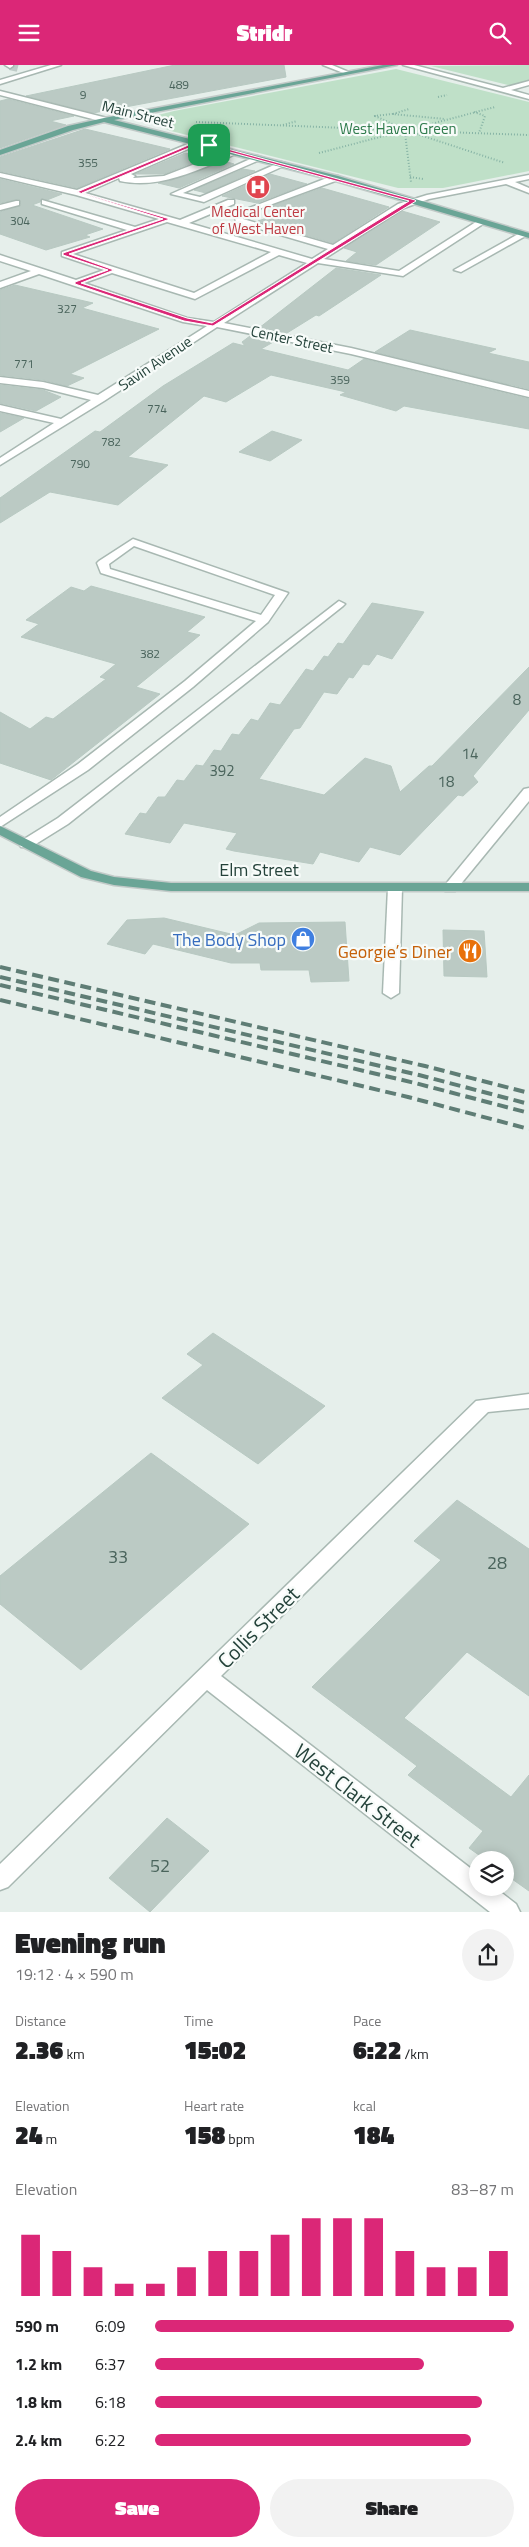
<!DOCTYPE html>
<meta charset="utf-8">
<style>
body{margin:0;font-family:"Titillium Web",sans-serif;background:#f2f2f2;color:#202124;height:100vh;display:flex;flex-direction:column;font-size:19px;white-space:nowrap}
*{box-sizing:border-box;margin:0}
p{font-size:16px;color:#757577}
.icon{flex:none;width:28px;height:28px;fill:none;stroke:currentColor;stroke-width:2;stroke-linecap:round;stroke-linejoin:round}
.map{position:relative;height:1847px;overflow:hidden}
.drawer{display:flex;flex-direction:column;background:#fff;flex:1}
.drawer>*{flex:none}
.tools{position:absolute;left:469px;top:1786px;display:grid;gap:10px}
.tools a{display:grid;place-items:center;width:45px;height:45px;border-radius:50%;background:#fff;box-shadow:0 2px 12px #0003;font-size:25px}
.pin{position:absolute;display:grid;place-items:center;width:42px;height:42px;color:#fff;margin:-21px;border-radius:10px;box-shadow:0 2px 8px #0006}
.round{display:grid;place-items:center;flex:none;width:52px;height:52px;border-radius:26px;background:#f2f2f2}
.summary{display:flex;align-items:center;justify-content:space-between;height:85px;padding:0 15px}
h1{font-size:28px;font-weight:800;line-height:38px}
.metrics{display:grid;grid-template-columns:repeat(3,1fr);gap:8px;height:85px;padding:5px 15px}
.metrics div{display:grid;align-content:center}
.metrics b{font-size:25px;font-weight:800}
.metrics small{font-size:14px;font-weight:400}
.metrics p{font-size:14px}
.chart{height:140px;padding:10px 15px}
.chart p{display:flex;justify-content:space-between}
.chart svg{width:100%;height:90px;margin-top:5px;stroke:#db2777;stroke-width:6}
.action{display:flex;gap:10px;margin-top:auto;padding:10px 15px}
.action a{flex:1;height:58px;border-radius:30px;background:#db2777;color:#fff;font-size:20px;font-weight:800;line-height:58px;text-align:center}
.action a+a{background:#f2f2f2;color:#202124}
ul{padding:0 15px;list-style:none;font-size:16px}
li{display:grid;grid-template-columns:80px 60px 1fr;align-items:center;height:38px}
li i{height:12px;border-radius:6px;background:#db2777}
header{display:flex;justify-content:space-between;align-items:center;height:65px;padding:0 15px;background:#db2777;color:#fff;font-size:22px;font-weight:800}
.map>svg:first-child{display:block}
.green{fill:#bfe0c8}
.building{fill:#bbcac4;stroke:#b8c9c2}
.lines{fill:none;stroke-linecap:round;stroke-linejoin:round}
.minor-tunnel{stroke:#bfccc8;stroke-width:8;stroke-dasharray:8 4;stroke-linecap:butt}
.minor-casing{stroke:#a8b8b2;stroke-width:3}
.major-casing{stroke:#c2cac8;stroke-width:3}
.path{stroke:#86b3a5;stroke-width:2;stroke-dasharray:1 2;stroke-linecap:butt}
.minor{fill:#fff;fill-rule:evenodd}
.major{fill:#6aa596;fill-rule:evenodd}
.rail{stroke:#5f7d75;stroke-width:4;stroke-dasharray:11 5.5;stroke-linecap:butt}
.route{fill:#db2777;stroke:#fff;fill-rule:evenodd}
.labels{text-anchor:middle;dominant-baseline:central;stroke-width:4.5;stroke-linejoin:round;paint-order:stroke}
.far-number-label{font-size:12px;fill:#4a645c}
.far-street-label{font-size:15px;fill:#24423a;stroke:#f7fbf9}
.far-park-label{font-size:15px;fill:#2d7a4b;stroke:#f7fbf9}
.far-health-label{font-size:15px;fill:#be3a42;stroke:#f7fbf9}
.number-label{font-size:15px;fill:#4a645c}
.street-label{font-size:18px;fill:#24423a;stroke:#f7fbf9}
.shop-label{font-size:18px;fill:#366cbe;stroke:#f7fbf9;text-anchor:end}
.food-label{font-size:18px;fill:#c56008;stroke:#f7fbf9;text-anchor:end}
.near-number-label{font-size:18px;fill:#4a645c}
.near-street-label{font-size:21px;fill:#24423a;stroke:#f7fbf9}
</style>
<header><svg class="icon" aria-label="menu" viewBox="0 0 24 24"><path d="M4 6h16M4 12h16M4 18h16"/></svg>Stridr<svg class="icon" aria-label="search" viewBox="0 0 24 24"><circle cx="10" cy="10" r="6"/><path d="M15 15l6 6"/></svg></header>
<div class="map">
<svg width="529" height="1847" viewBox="0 0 529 1847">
<rect width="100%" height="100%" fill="#e6efeb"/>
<g class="green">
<path d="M529,0v16l-17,5 -81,-20z"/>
<path d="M396,4l133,33v69l-86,17h-45l-227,-57 -15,-6 -3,-5 5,-5 16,-4z"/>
</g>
<g class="building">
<path d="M175,0h109l2,12 -193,36 -67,-17z"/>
<path d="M8,34l66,17 -24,5 16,4 -66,23v-47z"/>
<path d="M85,64l85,20 -93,39 -77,-17v-14z"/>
<path d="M185,88l22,4 -43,17h-29z"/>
<path d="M224,96l10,3 -55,24 -21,-5 33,-9z"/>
<path d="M243,104l12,2 -49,22 -12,-3z"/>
<path d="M270,109l37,10 -50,19 -35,-7z"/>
<path d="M0,114l62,15 -15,6 -6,-1 -1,3 -8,3 71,24 -18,6 5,2 -44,13 -46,-16v-22l21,-7 -2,-6 -19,4z"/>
<path d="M322,123l67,19 -56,36 -75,-22 32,-11 -19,-4z"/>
<path d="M402,146l38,11 -64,43 -30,-4 11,-9 -13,-4z"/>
<path d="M336,203l45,7 -62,41 -3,-1 -29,18 -28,-5z"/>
<path d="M15,220l78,18 -11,5 77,21 -89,45 14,4 -17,8 -24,-6 -43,-5v-85z"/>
<path d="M410,265l86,19 -8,4 41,9v27l-154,-37z"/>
<path d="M250,271l25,5 -14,8 87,21 16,-11 165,40v30l-125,-23 -8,5 -56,-16 6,-3 -75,-17 -45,27 -22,-6 -76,61 40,8 -50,40 -68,-13 -50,31v-25l95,-67 5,1 63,-46 70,-43 12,3 -3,-4z"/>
<path d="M0,320l43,5 18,7 -25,14 -36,-8z"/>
<path d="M0,348l24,5 -24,14z"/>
<path d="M272,366l30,9 -32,21 -31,-9z"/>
<path d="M91,521l114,31 -18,15 13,3 -64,52 24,7 -109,86 -51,-17v-51l30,17 16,-12 7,2 53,-40 -6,-2 16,-13 -95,-27 18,-13 -13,-4 45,-33 13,4z"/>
<path d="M372,538l52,9 -32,47 -15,-5 -8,11 -6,-1 -10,14 -4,-1 -12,17 -13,-2 -24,36 -6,1 -35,50 65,16 41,-37 26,8 9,26 29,-26h3l97,-99v43l-56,66 5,6 -15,14 -5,-1 -58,60 -30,-8 -11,15 -39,-10 -7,12 -79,-13 -8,-2 11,-16 -53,-10 -14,20 -45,-9 15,-21 6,1 12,-17h7l12,-17 7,1 12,-16 7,1 11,-16 7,1 11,-17 7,1 12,-16 7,2 12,-18 10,2 26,-36 7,2 11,-15 4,1 10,-14 5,1z"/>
<path d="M164,853l71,17 24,-12 86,-1 4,59 -38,1 -2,-12h-48l-1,-7h-29l-78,-19 -8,10 -38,-10 20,-24z"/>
<path d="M443,865l41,1 3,46 -43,-1z"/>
<path d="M213,1268l112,73 -67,58 -96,-66 41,-33 -16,-11z"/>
<path d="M151,1388l98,71 -168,146 -81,-66v-28z"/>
<path d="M457,1435l72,49v147l-62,-44 -63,66 107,79 18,-22v116l-24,-17v-14h-19l-17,-12 14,-17 -75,-56 9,-9 -105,-79 129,-127 -27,-19z"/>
<path d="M167,1753l42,33 -59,61 -41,-34z"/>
</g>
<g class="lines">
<path class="minor-tunnel" d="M10,1l8,2"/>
<g class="minor-casing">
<g id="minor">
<path d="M5,0h8v1l-3,2z"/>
<path d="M51,0h10l-61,19v-4z"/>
<path d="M323,0h9l19,8 -5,1z"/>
<path d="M403,0h11l89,23 26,-7v4l-18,5 18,5v4z"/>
<path d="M0,26l107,27 1,2 -4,2 -104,-27z"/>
<path d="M195,76l7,2 -71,31 4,2 -2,2 31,-2 67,-26 7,2c-7,5 -17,8 -25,12 -30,12 -60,24 -93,17l-1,-3 -34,15 95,27 48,-20h6v4l-45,19 123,36 16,-10 -92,-27 -2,-8 98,-38h6v4l-96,35 1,4 90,26 65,-41 29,-9 102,-20v4l-14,3 14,6v5l-23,-9 -77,15 -25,9 -80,51 75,12 80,-51 7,2 -83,54 -85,-13 -94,60 127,25 178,43v6l-178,-43 -134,-27 -113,74 -104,64v-7l54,-35 -54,-12v-6l61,14 30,-19 -48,-12 -43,-5v-6l43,5 55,13 109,-69 -24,-4 -144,-48 -39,14v-6l31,-11 -31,-10v-6l76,25 28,-10 -42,-14v-4l65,-22 -85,-26v-4l93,27 24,-8 -83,-24 -76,-18v-4l77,17zM167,157l104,30 -77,41 -121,-39zM279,190l28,8 -93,59 -27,-4 -103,-35 28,-10 83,26z"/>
<path d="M257,91l7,2 -81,35 17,4 81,-35 7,2 -84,38 -33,-8z"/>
<path d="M16,136h3v4l-19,5v-5z"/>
<path d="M522,167l7,2 -68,38 -7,-2z"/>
<path d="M133,474l155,54 -20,29 -75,65 -105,83 -88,57v-10l78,-53 107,-83 71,-60 -155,-48 -4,-10 2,-2zM134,481l141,49 -14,20 -151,-46 -1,-5z"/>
<path d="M339,536l6,3 -2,2 -275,218 -37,23h-10l-2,-3 2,-3 37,-23z"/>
<path d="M529,723v13l-74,90h-10l-2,-3 2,-3 79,-96z"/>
<path d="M395,819l7,4 -3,105 -8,5 -8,-5 5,-105z"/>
<path d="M529,1329v14l-41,4 -267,264 257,198v13h16l22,17 4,8h-30l-283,-222 -199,197 -8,3v-26l476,-463z"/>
</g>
</g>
<g class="major-casing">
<g id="major">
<path d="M383,0h14l-283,55 224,56 191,57v5l-197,-58 -228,-58 -31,8 -73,25v-5l68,-24 36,-8z"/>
<path d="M0,761l91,45 23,6 57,6h358v8h-358l-57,-6 -33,-8 -81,-42z"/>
</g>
</g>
<g class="path">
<path d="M438,32l9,-2"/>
<path d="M474,47l11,4 -6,17"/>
<path d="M393,49l16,-5"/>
<path d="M374,51l18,-2 53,5"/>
<path d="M375,51l26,12"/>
<path d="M196,57l200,8"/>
<path d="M283,60l14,-4"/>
<path d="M401,63l14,3 -10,2 -8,-2z"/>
<path d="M412,64l83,-22"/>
<path d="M415,66l114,4"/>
<path d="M411,67l94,31"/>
<path d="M405,68l6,49"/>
<path d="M319,88l80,-21"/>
<path d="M410,112l13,2"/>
</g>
<use href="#minor" class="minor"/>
<use href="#major" class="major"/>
<g class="rail">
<path d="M0,902l425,99 104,27"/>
<path d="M0,912l419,98 110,29"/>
<path d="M0,920l415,98 114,30"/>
<path d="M0,935l408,97 121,32"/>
</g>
</g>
<path class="route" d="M198,76l217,59 1,1 -203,125 -29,-5 -109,-37v-2l33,-12 -45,-15v-2l100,-34 -86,-27zM198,79l10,2 201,55 -197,122 -25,-5 -106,-35 33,-13 -45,-16 101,-35 -88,-26z"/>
<defs>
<g id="hospital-disc" transform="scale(1.25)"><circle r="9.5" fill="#e0444e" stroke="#f7fbf9"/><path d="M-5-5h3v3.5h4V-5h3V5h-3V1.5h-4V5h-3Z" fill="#fff"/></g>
<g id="shop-disc" transform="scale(1.25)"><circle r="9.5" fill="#3f7fe0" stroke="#f7fbf9"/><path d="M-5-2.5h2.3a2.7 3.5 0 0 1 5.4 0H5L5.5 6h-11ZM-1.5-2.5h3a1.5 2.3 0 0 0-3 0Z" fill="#fff"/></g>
<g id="restaurant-disc" transform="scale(1.25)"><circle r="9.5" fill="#e8710a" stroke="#f7fbf9"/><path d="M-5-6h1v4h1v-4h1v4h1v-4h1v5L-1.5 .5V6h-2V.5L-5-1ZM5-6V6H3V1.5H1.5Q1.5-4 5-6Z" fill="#fff"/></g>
</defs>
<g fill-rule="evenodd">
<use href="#hospital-disc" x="258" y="122"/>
<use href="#shop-disc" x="303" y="874"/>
<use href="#restaurant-disc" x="470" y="886"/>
</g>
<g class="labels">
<g class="far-number-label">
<text x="179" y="19">489</text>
<text x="83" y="29">9</text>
<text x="88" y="97">355</text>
<text x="20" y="155">304</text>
<text x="67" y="243">327</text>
<text x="24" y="298">771</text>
<text x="340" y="314">359</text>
<text x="157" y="343">774</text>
<text x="111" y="376">782</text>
<text x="80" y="398">790</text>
<text x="150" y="588">382</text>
</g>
<g class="far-street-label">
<text transform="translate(138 49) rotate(14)">Main Street</text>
<text transform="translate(292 274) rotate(12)">Center Street</text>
<text transform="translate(155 298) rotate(-34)">Savin Avenue</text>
</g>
<g class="far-park-label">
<text x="398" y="63">West Haven Green</text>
</g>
<g class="far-health-label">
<text x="258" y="146">Medical Center<tspan x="258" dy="17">of West Haven</tspan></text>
</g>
<g class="number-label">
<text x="517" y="634">8</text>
<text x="470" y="688">14</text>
<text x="222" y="705">392</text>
<text x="446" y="716">18</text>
</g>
<g class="street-label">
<text x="259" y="804">Elm Street</text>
</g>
<g class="shop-label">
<text x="286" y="874">The Body Shop</text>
</g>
<g class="food-label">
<text x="452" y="886">Georgie’s Diner</text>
</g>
<g class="near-number-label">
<text x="118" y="1491">33</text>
<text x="497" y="1497">28</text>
<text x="160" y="1800">52</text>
</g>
<g class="near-street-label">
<text transform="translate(258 1562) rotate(-45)">Collis Street</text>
<text transform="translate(358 1730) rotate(38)">West Clark Street</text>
</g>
</g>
</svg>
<div class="tools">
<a><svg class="icon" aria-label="layers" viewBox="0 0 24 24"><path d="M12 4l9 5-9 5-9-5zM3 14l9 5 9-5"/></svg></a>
</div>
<div class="pin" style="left:209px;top:80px;background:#1e9e55"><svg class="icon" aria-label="arrive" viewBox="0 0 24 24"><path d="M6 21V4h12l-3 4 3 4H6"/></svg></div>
</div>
<section class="drawer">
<div class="summary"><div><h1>Evening run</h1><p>19:12 · 4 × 590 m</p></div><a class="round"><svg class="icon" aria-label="share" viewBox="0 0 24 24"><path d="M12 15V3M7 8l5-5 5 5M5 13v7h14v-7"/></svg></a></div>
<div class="metrics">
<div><p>Distance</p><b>2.36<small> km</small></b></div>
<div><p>Time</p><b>15:02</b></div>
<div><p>Pace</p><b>6:22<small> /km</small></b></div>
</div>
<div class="metrics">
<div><p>Elevation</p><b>24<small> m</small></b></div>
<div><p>Heart rate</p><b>158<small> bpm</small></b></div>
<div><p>kcal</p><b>184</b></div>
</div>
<div class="chart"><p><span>Elevation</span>83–87 m</p>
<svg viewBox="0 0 160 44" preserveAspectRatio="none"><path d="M5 44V14M15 44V22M25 44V30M35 44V38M45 44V38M55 44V30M65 44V22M75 44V22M85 44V14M95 44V6M105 44V6M115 44V6M125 44V22M135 44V30M145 44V30M155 44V22"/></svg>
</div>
<ul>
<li><b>590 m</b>6:09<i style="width:100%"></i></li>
<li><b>1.2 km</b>6:37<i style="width:75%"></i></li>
<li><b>1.8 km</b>6:18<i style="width:91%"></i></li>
<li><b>2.4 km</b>6:22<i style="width:88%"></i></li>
</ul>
<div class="action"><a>Save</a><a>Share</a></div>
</section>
